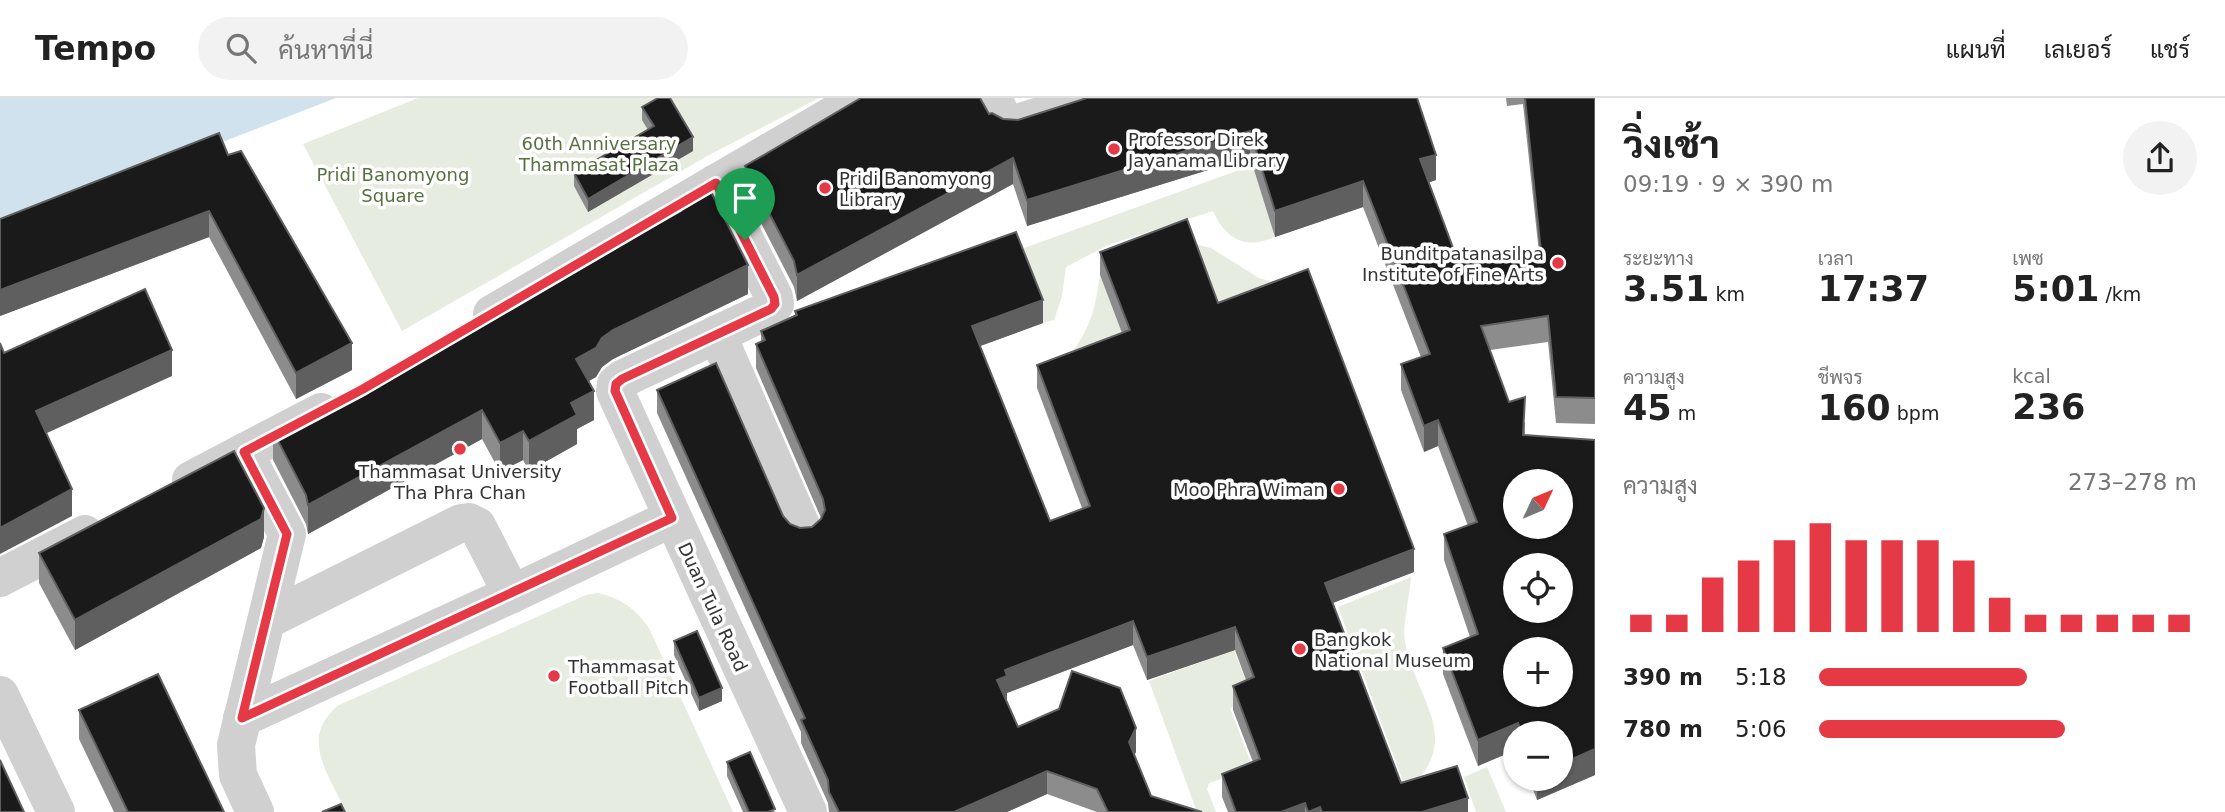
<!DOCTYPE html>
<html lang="th">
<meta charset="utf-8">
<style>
body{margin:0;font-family:"DejaVu Sans",Sarabun,sans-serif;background:#f2f2f2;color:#222;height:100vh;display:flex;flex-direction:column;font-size:26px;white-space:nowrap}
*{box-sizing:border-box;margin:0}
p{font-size:23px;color:#767676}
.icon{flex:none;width:38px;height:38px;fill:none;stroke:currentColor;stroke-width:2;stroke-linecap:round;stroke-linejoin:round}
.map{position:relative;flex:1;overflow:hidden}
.side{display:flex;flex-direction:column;background:#fff;width:630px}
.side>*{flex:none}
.needle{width:46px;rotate:46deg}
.fabs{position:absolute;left:1503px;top:371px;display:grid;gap:14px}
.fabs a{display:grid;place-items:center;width:70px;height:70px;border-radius:50%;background:#fff;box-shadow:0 2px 5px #0004;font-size:35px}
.pin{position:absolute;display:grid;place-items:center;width:60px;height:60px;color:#fff;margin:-72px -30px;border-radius:50% 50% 50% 0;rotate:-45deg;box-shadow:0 0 7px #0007}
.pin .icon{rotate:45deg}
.round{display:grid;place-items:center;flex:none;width:74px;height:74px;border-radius:37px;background:#f2f2f2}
.overview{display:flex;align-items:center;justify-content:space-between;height:119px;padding:0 28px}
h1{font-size:38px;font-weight:800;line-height:52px}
.metrics{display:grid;grid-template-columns:repeat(3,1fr);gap:10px;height:119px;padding:7px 28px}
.metrics div{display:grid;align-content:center}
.metrics b{font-size:35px;font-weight:800}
.metrics small{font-size:19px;font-weight:400}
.metrics p{font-size:19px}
.chart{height:196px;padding:14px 28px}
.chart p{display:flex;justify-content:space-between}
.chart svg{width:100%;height:126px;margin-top:7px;stroke:#e63946;stroke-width:6}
ul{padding:0 28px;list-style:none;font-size:23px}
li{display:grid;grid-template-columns:112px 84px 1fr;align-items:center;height:52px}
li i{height:18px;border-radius:9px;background:#e63946}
header{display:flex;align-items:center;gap:42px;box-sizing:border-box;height:98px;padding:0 35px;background:#fff;border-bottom:2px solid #e0e0e0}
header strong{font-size:33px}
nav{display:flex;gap:38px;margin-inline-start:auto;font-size:24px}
.search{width:490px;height:63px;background:#f2f2f2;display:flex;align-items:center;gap:18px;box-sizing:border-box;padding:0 24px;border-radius:38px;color:#767676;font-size:26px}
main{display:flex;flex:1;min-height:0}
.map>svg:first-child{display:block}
.green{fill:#e6ecdf}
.water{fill:#cfe2ee}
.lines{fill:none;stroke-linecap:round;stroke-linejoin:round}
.minor{stroke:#d0d0d0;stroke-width:38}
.wall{fill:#8c8c8c}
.shaded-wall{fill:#5f5f5f}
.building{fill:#1a1a1a;stroke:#5f5f5f;stroke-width:2;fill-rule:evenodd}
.route-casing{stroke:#fff;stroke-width:14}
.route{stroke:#e63946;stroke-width:9}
.poi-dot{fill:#e63946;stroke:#fff;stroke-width:2.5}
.labels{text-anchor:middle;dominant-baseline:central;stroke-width:7;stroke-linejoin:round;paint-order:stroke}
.poi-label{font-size:18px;fill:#333;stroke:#fff;text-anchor:start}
.park-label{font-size:18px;fill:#56703f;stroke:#fff}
.street-label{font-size:18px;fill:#333;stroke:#fff}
</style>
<header>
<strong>Tempo</strong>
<div class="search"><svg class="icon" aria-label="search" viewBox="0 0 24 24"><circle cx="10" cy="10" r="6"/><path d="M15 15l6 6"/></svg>ค้นหาที่นี่</div>
<nav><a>แผนที่</a><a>เลเยอร์</a><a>แชร์</a></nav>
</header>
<main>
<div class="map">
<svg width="1595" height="714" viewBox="0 0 1595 714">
<rect width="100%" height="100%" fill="#fff"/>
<g class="green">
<path d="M418,0h401l-108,56 -309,177 -99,-187z"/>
<path d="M1253,67l22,72c-31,13 -49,2 -62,-26l-105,34 -42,22 -4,29 -8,24 -11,3 -27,-72z"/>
<path d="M1187,144l24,6 48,30 49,14 -90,34z"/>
<path d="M1100,177l30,78 -60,2c21,-27 25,-46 30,-80z"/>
<path d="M1411,479c-1,17 -9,51 -6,65 12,62 60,94 2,150l-69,-185z"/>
<path d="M598,495c23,5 38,16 51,35l84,184h-387c-10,-23 -35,-58 -25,-84 3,-8 10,-16 16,-22l249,-111z"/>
<path d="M1234,552l19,49 -23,9 21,55 15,1 -57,19 -2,6 9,23h-19l-48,-131z"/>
<path d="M1487,669l19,45h-30l-12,-35z"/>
</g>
<path class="water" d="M0,0h336l-336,130z"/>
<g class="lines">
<g class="minor">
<path d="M993,0l11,24 7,3 86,-27"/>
<path d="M716,85l58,114 1,7 -4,5 -149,70 -6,5 -1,7 193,421"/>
<path d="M492,216l370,-216"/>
<path d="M717,236l86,196"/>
<path d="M244,354l43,82 -51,211 2,30 17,37"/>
<path d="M191,382l130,-68"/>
<path d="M0,480l85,-44"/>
<path d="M267,522l194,-97 8,-1 8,4 35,68"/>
<path d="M0,597l56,117"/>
<path d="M242,620l270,-124 160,-76"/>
</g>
</g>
<g class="wall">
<path d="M1417,0l19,82 -8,3 31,81 80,-11 -16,-149 -16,2 -1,-8h89v326l-39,-1 -8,-81 -58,8 19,52 16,21v12l70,5v335l-58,25 -8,-21h32v-46h-45l-38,33 -35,-92v-26l27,-11 -26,-77v-26l24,-8 -30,-80 -14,6 -23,-62v-26l20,-7 -58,-150 -88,30 -25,-80 -223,69 -14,-42 -216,117 -3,-14 -49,-95v-26l244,-52 14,5 15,1z"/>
<path d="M642,9l51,44 -105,61 -14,-26v-13l74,-43 -6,-10z"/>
<path d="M228,57l124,215 -56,29 -87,-162 -209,79z"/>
<path d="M677,104l71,92 -135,65 -11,8 -6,10 -7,4 5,39 -17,9v15l-48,27 -6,-11 -23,12 -18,-33 -174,95 -2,-10 -33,-64v-29l171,-91v-2l94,-49 139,-75z"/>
<path d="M1100,154l118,51 196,269 -82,31 69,180 67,29h-240l-6,-15v-23l31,-12 -20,-52v-24l13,-6 -11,-30 -88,30 -14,-35 -126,48v6h-1l12,28 118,25 -2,3 17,41 51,16h-105l-50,-18 -40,18h-178l-1,-9 -27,-60v-11l-144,-319v-23l126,126 7,8 10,4 12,-1 9,-9 -65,-150v-24l5,-2v-11l34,-16v-4l248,12 -63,23 70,175 32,-13 -45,-120v-23l85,-32 -22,-58z"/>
<path d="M264,439l-3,11 -186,102 -36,-67v-30z"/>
<path d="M674,543l48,60 -23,10 -25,-56z"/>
<path d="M79,612l145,102h-110l-35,-73z"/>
<path d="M727,664l48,50h-32l-16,-36z"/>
</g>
<g class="shaded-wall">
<path d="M1250,33v26l-223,69v-26z"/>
<path d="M693,39v14l-105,61v-13z"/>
<path d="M1436,57v25l-16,5v-26z"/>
<path d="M1013,60v26l-216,117v-26z"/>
<path d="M1363,83v26l-88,30v-26z"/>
<path d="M209,113v26l-209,79v-26z"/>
<path d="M748,167v29l-135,65 -11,8 -6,10 -20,11v-29l37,-29z"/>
<path d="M1043,202v23l-71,26v-23z"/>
<path d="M352,245v27l-56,29v-26z"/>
<path d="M172,252v26l-136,62v-27z"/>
<path d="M594,293v29l-17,9v15l-48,27v-30l42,-38z"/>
<path d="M482,312v29l-174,95v-29z"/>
<path d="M1438,322v26l-14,6v-26z"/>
<path d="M523,333v29l-23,12v-29z"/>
<path d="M72,391v27l-72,38v-26z"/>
<path d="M264,410v29l-3,11 -186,102v-30z"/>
<path d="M1414,451v23l-89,34v-23z"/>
<path d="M1133,523v24l-126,48v6l-10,4v-23l8,-10z"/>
<path d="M1235,529v23l-88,30v-23z"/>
<path d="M722,590v13l-23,10v-13z"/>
<path d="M1518,625v10h-2v17l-38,16v-26z"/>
<path d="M1136,630v24l-7,13v-23z"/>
<path d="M1595,651v26l-58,25v-21h24v-15z"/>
<path d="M1047,673v23l-40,18h-53z"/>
<path d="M1468,700v14h-46z"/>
<path d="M1305,705v9h-24z"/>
<path d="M1320,709v5h-12z"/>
</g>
<g class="building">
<path d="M658,0h12l23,39 -105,62 -14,-26 80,-47 -12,-19z"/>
<path d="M861,0h119l9,16 3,-1 11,6 15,1 69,-22h330l19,57 -16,4 39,105 82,-12 -16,-154h70v300l-39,-1 -8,-81 -67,10 28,76 16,-5 -2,38 72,5v309l-34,15v-31h-39l-4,-10 -40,17 -35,-92 35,-14 -34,-100 33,-12 -39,-102 -14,6 -23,-62 29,-10 -67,-173 -88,30 -25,-80 -223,69 -14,-42 -216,117 -3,-14 -49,-95zM1516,383h45v46h-45zM1516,467h45v46h-45zM1516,551h45v46h-45z"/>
<path d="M219,35l9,22 13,-4 111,192 -56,30 -87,-162 -209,79v-71z"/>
<path d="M707,86l41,81 -135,65 -11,8 -6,10 -20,11 18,32 -23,12 6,12 -48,26 -6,-10 -23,12 -18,-33 -174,95 -2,-10 -33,-64 172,-92 -1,-1 91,-53 3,4 143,-78 -4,-9z"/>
<path d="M1187,121l31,84 90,-34 106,280 -89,34 76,200 56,-17 11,32 -46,14h-100l-2,-5 -12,5 -3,-9 -24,9h-45l-14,-38 38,-15 -27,-73 21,-9 -19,-50 -88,30 -14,-36 -128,49 2,6 -10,4 21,47 41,-18 13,-38 48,17 16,40 -7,14 22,54 51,16h-94l-11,-23 -50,-18 -93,41h-115l-10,-20 -1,-12 -27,-60 4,-2 -148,-328 59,-27 67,153 7,8 10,4 12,-1 9,-8 4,-9 -2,-11 -67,-155 9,-4 -4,-9 36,-16 -2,-4 221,-79 27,68 -71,26 78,195 40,-15 -53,-141 93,-35 -30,-78z"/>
<path d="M145,191l27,61 -136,61 36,78 -72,39v-185l4,10z"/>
<path d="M234,353l30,57 -3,11 -186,101 -36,-67z"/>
<path d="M697,533l25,57 -23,10 -25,-57z"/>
<path d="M158,576l66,138h-96l-49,-102z"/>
<path d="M750,654l25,57 -7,3h-19l-22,-50z"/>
<path d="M0,662l24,52h-24z"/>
<path d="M341,706l4,8h-23z"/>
</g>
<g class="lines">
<g class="route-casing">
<path id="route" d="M716,85l58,114 1,7 -4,5 -149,70 -6,5 -1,7 5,11 52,116 -430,200 45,-184 -43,-82 119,-63z"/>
</g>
<use href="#route" class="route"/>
</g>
<g class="poi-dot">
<circle cx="1114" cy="51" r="7"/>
<circle cx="825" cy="90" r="7"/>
<circle cx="1558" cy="165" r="7"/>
<circle cx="460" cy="351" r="7"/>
<circle cx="1339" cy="391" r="7"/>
<circle cx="1300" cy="551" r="7"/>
<circle cx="554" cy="578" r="7"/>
</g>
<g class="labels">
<g class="poi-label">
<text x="1128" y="41">Professor Direk<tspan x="1128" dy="21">Jayanama Library</tspan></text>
<text x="839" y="80">Pridi Banomyong<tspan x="839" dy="21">Library</tspan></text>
<text x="1544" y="155" text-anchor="end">Bunditpatanasilpa<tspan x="1544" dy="21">Institute of Fine Arts</tspan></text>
<text x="460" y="373" text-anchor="middle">Thammasat University<tspan x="460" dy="21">Tha Phra Chan</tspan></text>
<text x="1325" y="391" text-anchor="end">Moo Phra Wiman</text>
<text x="1314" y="541">Bangkok<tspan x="1314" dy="21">National Museum</tspan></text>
<text x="568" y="568">Thammasat<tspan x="568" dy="21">Football Pitch</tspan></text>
</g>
<g class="park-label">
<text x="599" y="45">60th Anniversary<tspan x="599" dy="21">Thammasat Plaza</tspan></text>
<text x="393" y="76">Pridi Banomyong<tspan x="393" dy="21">Square</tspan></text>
</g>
<g class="street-label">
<text transform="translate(713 509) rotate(65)">Duan Tula Road</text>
</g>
</g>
</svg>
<div class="fabs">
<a><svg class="needle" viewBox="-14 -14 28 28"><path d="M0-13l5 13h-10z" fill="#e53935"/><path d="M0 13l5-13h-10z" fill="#767676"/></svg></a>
<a><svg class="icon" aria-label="locate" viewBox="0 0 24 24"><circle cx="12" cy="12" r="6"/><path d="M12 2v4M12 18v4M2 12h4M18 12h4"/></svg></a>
<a>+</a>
<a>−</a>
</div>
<div class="pin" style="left:745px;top:142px;background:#1e9e55"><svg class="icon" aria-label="arrive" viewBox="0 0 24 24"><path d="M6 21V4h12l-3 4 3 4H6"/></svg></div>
</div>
<section class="side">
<div class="overview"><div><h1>วิ่งเช้า</h1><p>09:19 · 9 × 390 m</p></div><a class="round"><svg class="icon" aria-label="share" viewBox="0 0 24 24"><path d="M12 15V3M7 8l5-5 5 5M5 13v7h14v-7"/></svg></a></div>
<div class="metrics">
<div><p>ระยะทาง</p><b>3.51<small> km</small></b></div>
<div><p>เวลา</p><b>17:37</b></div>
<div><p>เพซ</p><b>5:01<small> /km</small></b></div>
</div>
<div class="metrics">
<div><p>ความสูง</p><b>45<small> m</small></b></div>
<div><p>ชีพจร</p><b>160<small> bpm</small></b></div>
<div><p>kcal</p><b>236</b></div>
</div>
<div class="chart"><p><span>ความสูง</span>273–278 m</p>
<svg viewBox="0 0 160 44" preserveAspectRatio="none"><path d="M5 44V38M15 44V38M25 44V25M35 44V19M45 44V12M55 44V6M65 44V12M75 44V12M85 44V12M95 44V19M105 44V32M115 44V38M125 44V38M135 44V38M145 44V38M155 44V38"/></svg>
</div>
<ul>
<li><b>390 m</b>5:18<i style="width:55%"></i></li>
<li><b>780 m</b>5:06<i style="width:65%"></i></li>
</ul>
</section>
</main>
